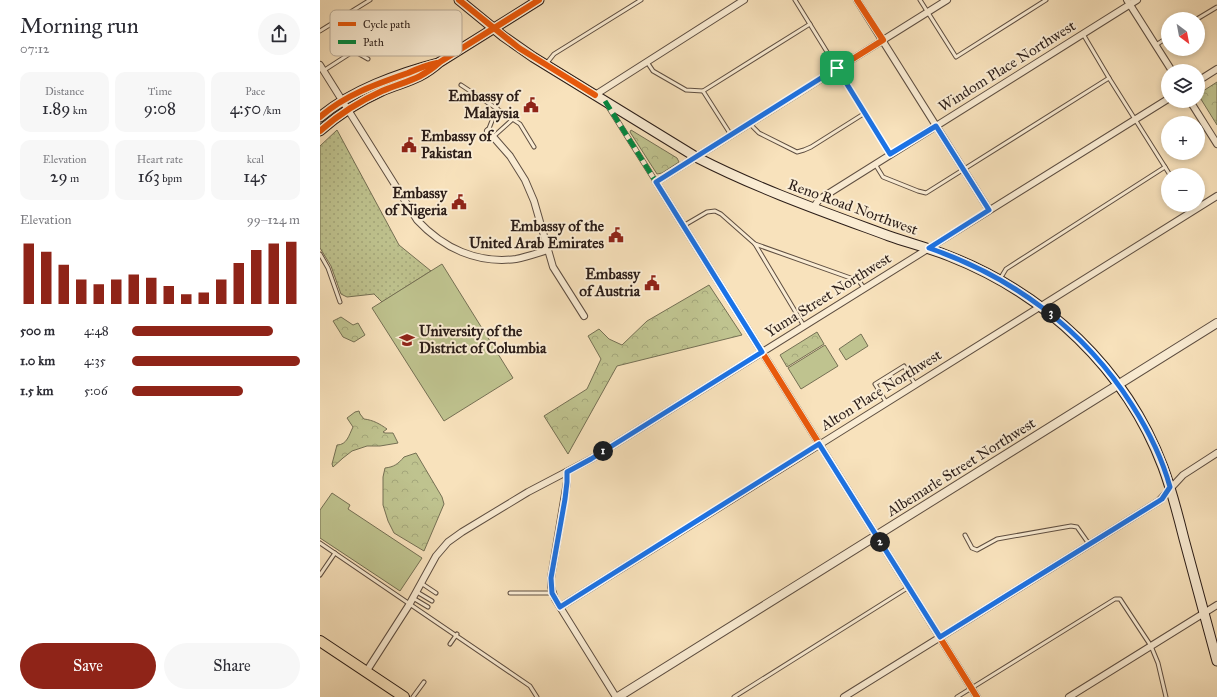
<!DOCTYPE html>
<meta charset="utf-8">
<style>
body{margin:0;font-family:"IM FELL Great Primer",serif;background:#f7f7f7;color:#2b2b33;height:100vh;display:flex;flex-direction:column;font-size:15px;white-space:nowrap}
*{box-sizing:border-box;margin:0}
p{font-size:13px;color:#7c7c81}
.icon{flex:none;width:22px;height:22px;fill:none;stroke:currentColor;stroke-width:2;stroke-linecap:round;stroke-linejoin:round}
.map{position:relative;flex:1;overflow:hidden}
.side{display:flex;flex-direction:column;background:#fff;width:320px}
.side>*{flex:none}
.needle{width:26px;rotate:148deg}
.controls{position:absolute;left:841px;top:12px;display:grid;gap:8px}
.controls a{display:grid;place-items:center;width:44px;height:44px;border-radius:50%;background:#fff;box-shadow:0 2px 6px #0003;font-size:20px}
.pin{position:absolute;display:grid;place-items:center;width:34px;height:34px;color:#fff;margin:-17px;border-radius:8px;box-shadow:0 2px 6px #0006}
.km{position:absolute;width:20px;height:20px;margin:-10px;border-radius:50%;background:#222;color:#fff;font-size:11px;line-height:20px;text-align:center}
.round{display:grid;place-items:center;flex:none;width:42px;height:42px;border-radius:21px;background:#f7f7f7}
.headline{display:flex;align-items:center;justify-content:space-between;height:68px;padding:0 20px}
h1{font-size:22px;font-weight:600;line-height:30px}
.metrics{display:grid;grid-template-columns:repeat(3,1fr);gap:6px;height:68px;padding:4px 20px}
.metrics div{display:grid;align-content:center;border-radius:10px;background:#f7f7f7;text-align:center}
.metrics b{font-size:17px;font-weight:600}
.metrics small{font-size:11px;font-weight:400}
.metrics p{font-size:11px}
.chart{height:112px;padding:8px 20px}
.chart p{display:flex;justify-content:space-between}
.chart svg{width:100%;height:72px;margin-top:4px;stroke:#8f2418;stroke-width:6}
.primary-button{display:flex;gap:8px;margin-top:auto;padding:8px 20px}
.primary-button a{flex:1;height:46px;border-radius:24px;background:#8f2418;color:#fff;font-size:16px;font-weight:600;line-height:46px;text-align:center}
.primary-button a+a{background:#f7f7f7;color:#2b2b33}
ul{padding:0 20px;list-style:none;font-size:13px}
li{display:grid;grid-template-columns:64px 48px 1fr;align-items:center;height:30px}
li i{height:10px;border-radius:5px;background:#8f2418}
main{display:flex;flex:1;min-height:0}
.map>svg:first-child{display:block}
.grass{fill:url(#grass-dots);stroke:#757054}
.forest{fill:url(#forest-crowns);stroke:#757054}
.garden{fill:#bfc38f;stroke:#757054}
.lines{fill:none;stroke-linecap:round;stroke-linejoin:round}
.service-casing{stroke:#5e4e41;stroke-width:5}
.pedestrian-casing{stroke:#5e4e41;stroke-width:6}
.minor-casing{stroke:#5e4e41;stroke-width:8}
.tertiary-casing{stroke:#5e4e41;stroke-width:10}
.secondary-casing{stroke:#2b1d18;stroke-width:11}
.primary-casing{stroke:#2b1d18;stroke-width:12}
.service{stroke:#faecd3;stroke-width:3}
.pedestrian{stroke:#faecd3;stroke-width:4.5}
.minor{stroke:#faecd3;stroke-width:6}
.tertiary{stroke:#faecd3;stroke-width:8}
.secondary{stroke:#faecd3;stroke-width:9}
.primary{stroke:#f8e2bc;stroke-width:10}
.quiet{stroke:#00873e;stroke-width:5;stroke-dasharray:10 5;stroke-linecap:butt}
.cycleway-casing{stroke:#faecd3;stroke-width:8}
.cycleway{stroke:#e8590c;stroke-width:6}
.route-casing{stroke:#fff;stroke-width:8}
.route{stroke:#1a73e8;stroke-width:5}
.labels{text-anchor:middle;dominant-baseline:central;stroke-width:4;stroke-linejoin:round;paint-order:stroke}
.street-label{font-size:15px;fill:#2b1d18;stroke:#faecd3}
.poi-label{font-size:15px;font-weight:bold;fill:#2b1d18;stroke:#faecd3;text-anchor:end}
.key{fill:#faecd3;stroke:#bcae9b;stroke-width:1}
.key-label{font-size:11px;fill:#2b1d18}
</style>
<main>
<section class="side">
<div class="headline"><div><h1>Morning run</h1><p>07:12</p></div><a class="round"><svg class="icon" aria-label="share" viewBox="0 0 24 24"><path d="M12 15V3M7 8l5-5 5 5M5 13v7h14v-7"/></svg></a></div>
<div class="metrics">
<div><p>Distance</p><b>1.89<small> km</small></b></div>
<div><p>Time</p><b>9:08</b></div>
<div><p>Pace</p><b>4:50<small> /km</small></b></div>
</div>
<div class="metrics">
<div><p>Elevation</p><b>29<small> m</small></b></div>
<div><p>Heart rate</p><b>163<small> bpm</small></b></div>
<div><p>kcal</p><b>145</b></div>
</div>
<div class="chart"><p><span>Elevation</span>99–124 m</p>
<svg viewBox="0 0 160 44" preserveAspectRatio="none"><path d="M5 44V7M15 44V12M25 44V20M35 44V29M45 44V32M55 44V29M65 44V26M75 44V28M85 44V33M95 44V38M105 44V37M115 44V29M125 44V19M135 44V11M145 44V7M155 44V6"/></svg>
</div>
<ul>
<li><b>500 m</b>4:48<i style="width:84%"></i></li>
<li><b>1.0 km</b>4:35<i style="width:100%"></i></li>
<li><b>1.5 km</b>5:06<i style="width:66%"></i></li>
</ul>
<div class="primary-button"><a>Save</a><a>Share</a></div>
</section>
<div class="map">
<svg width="897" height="697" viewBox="0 0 897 697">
<defs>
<pattern id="grass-dots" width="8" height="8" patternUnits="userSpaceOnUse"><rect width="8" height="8" fill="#bfc38f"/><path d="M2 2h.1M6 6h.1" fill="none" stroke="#a4a77b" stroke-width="1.8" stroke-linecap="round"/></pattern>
<pattern id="forest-crowns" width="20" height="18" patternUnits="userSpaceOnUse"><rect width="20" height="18" fill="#bfc38f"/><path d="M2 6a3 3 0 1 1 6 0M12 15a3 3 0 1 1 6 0" fill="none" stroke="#a4a77b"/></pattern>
</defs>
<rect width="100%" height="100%" fill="#f8e2bc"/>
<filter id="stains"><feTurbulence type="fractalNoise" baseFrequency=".005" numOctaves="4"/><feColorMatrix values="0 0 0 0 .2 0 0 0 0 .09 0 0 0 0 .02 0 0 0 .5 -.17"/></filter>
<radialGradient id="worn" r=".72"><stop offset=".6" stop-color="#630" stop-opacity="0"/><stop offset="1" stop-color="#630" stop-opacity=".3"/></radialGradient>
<path class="grass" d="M17,130l62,115 32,26 -49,31 -8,-8 -27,3 -6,-3 -10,-28 -11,-18v-102z"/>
<g class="forest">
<path d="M897,82v43l-18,-29 1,-3z"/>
<path d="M311,130l46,28 2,4 -17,11 -5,1 -27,-42z"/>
<path d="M389,285l33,50 -125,31 -49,88 -24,-38 43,-27 14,-30 -13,-23 11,-7 10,10 13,6 25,-24z"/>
<path d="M21,317l12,8 5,-2 7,12 -11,7 -11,-5 -10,-16z"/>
<path d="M497,332l7,12 -37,23 -7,-12z"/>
<path d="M39,411l1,3 4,5c9,1 16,5 23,10l-4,3 2,1h8l5,10 -18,3h-13l-15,5 -9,7 -10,9 -1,-3 5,-19c10,0 12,-10 16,-18l-6,-9 8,-6z"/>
<path d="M96,453l26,44 2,7 -20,47 -30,-18 -6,-12 -5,-16v-28l2,-9c9,-1 13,-4 19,-11z"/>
</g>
<g class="garden">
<path d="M122,264l71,114 -69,43 -72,-113z"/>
<path d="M541,334l7,12 -22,14 -7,-11z"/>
<path d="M505,345l13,21 -37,23 -13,-21z"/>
<path d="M12,493l18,12 -2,4 74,49 -22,33 -80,-53v-28z"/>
</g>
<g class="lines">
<g class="service-casing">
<g id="service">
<path d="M475,0l95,154"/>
<path d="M600,0l36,57 90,-57"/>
<path d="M877,19l20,-12"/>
<path d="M0,31l50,-31"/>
<path d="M763,34l26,44"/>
<path d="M836,45l12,-8"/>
<path d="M327,62l6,9 33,19 17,1"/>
<path d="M226,64l8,-10 87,-54"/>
<path d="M3,71l31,-20 14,8"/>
<path d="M141,85l59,39 14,23"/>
<path d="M430,124l9,9 38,19 7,-2 7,-3 54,-34"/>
<path d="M168,131l9,-23"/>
<path d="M411,135l-28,-44 107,-67"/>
<path d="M173,137l20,-18"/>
<path d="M555,164l8,13 35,14 8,2 183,-115 56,89"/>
<path d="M363,226l24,-14 8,-1 6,3 34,30 49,82"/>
<path d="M435,244l104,37 5,7"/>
<path d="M0,254l8,14 12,34"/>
<path d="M680,279l6,-10 159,-102 5,8"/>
<path d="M566,402l-11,-18 29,-18 11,18"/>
<path d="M645,535l7,13 5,2 20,-11 74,-13 6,1 12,17"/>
<path d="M0,543l210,143 7,11"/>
<path d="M0,575l15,-22"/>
<path d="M101,583l15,10"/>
<path d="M97,592l15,9"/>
<path d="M190,593h42"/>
<path d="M93,598l15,9"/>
<path d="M130,644l7,-10"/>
<path d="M93,697l11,-15"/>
<path d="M414,697l175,-110"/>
<path d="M637,697l158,-98h5l31,47 7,17 8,34"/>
</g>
</g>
<g class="pedestrian-casing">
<path id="pedestrian" d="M288,106l48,76"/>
</g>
<g class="minor-casing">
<g id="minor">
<path d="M537,0l132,210"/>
<path d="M627,0l-291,182 321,515"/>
<path d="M807,0l45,71"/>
<path d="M0,65l97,155c26,28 60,44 99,39 11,-2 22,-6 32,-9"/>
<path d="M878,81l19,-12"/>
<path d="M275,95l149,-95"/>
<path d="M870,101l27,43"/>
<path d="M168,131l22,25 15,24 9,21 19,66 31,49"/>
<path d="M493,208l5,-7 5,-4 314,-197"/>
<path d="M247,472v10l-16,96v9l4,12 61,98"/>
<path d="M240,607l657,-411"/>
<path d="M46,672l43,-67 27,-49 12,-14 14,-10 66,-40 63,-33 577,-360"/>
<path d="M524,697l315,-196 24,-26 34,-22"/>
<path d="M749,697l148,-92"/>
</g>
</g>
<g class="tertiary-casing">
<path id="tertiary" d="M298,697l599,-374"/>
</g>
<g class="secondary-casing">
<g id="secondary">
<path d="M139,0l44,36 30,21 163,100c62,32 128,55 193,79 20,7 40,12 60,20 97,38 177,113 214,211 9,24 15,48 21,72 11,41 22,81 33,122"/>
<path d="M0,117c30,-26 79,-44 118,-54"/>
<path d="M0,131c18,-16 40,-30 62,-40 24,-10 38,-11 58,-29l99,-62"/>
</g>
</g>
<g class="primary-casing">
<path id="primary" d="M0,641l84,56"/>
</g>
<use href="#service" class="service"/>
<use href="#pedestrian" class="pedestrian"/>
<use href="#minor" class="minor"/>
<use href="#tertiary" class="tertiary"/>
<use href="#secondary" class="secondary"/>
<use href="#primary" class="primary"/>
<path class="quiet" d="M285,101l51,81"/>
<g class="cycleway-casing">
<g id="cycleway">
<path d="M139,0l60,48 76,47"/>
<path d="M537,0l26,40 -227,142 321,515"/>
<path d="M0,117c25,-22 56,-33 88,-44 9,-4 19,-8 29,-10"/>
<path d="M0,131c18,-16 40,-30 62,-40 24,-10 38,-11 58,-29l99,-62"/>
</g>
</g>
<use href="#cycleway" class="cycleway"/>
</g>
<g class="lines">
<g class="route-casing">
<path id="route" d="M517,68l53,86 46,-28 53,84 -60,38c84,29 155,81 203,157 16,25 30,53 38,82l-8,12 -3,2 -219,136 -121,-193 -259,163 -8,-14 -1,-15 14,-79 2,-17v-10l24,-13 171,-107 -106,-170z"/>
</g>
<use href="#route" class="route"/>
</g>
<defs>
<g id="civic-bare" transform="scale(1.2)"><path d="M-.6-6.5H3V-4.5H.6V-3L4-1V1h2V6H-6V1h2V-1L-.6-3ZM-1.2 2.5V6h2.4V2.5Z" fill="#8f2418" stroke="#faecd3" stroke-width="2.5" paint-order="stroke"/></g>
<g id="university-bare" transform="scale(1.2)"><path d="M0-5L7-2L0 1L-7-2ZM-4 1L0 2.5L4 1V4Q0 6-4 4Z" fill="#8f2418" stroke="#faecd3" stroke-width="2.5" paint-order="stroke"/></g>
</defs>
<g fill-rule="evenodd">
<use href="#civic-bare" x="211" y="105"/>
<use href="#civic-bare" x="89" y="145"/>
<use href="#civic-bare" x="139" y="202"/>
<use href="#civic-bare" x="296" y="235"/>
<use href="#civic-bare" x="332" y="283"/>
<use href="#university-bare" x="87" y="340"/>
</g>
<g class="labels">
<g class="street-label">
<text transform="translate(687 66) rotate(-32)">Windom Place Northwest</text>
<text transform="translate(533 207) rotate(20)">Reno Road Northwest</text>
<text transform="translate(508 295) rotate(-32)">Yuma Street Northwest</text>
<text transform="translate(561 390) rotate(-32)">Alton Place Northwest</text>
<text transform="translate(641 467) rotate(-32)">Albemarle Street Northwest</text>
</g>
<g class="poi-label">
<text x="199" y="96">Embassy of<tspan x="199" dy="17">Malaysia</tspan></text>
<text x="101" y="136" text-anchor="start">Embassy of<tspan x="101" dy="17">Pakistan</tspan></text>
<text x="127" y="193">Embassy<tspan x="127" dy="17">of Nigeria</tspan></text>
<text x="284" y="226">Embassy of the<tspan x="284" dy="17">United Arab Emirates</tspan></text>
<text x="320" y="274">Embassy<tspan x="320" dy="17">of Austria</tspan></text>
<text x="99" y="331" text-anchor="start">University of the<tspan x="99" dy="17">District of Columbia</tspan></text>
</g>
</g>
<rect x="10" y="10" width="132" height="46" rx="6" class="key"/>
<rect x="18" y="22" width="18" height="4" fill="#e8590c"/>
<rect x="18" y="40" width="18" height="4" fill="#00873e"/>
<g class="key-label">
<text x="43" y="28">Cycle path</text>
<text x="43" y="46">Path</text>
</g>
<rect width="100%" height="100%" filter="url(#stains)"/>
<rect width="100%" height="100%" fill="url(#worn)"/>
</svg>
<div class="controls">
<a><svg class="needle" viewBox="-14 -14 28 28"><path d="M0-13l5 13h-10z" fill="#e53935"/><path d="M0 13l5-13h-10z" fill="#7c7c81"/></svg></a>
<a><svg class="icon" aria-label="layers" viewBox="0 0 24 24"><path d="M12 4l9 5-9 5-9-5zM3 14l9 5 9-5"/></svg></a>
<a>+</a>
<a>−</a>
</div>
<div class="pin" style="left:517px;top:68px;background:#1e9e55"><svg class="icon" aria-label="arrive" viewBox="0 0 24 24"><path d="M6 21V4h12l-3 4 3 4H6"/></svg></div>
<b class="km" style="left:283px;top:451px">1</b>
<b class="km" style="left:560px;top:542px">2</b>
<b class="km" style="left:731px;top:313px">3</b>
</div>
</main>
